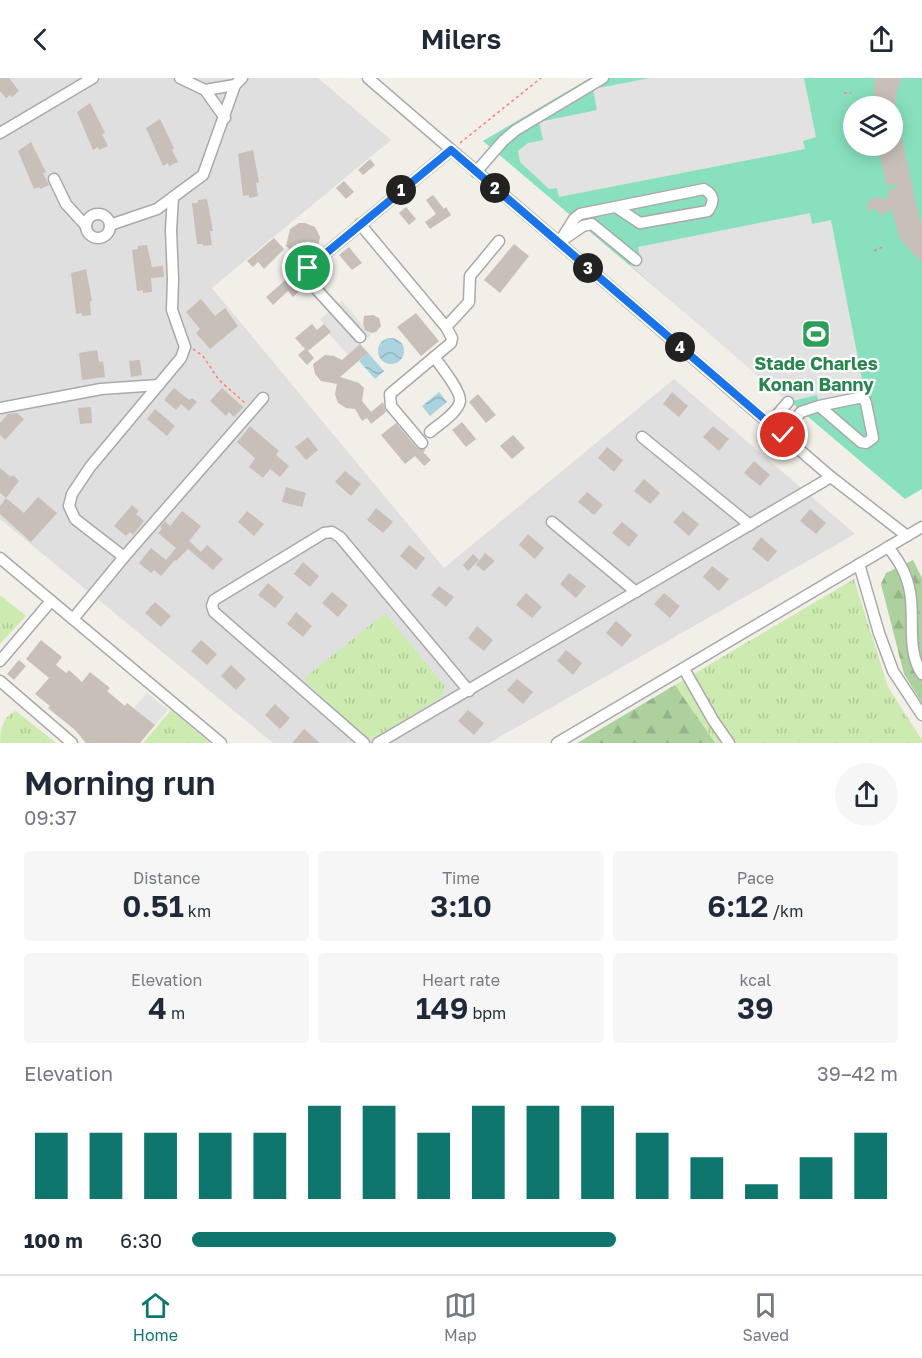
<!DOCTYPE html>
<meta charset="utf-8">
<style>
body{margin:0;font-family:"Golos Text",sans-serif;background:#f6f6f7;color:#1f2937;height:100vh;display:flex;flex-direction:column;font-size:22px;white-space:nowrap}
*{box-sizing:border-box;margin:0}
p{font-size:20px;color:#747a83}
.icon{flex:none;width:33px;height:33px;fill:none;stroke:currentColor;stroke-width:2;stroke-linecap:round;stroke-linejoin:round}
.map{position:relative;height:665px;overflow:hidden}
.sheet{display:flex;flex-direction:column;background:#fff;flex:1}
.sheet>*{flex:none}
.fabs{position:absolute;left:843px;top:18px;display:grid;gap:12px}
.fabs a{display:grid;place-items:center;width:60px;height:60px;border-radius:50%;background:#fff;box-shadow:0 3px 15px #0003;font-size:30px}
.pin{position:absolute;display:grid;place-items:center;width:51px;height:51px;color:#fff;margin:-26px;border:3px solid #fff;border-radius:50%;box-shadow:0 2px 6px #0007}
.km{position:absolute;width:30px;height:30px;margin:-15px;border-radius:50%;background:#222;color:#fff;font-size:16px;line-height:30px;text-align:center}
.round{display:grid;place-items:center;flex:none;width:63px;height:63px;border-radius:32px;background:#f6f6f7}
.summary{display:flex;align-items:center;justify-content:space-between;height:102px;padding:0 24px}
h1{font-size:33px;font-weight:600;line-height:45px}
.figures{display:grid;grid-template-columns:repeat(3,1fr);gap:9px;height:102px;padding:6px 24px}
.figures div{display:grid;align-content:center;border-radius:6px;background:#f6f6f7;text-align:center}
.figures b{font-size:30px;font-weight:600}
.figures small{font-size:16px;font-weight:400}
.figures p{font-size:16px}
.chart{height:168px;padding:12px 24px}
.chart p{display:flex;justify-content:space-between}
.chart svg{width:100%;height:108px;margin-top:6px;stroke:#0f766e;stroke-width:6}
ul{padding:0 24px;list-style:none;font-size:20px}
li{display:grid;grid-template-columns:96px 72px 1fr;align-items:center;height:45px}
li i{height:15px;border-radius:8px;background:#0f766e}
header{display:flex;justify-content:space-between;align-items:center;height:78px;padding:0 24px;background:#fff;font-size:27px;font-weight:600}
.menu{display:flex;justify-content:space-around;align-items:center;height:84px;border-top:2px solid #e0e1e3;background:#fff;font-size:16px;color:#747a83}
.menu a{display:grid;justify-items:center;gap:3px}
.menu .on{color:#0f766e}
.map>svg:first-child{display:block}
.residential{fill:#e0dfdf}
.grass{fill:url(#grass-tufts)}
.forest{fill:url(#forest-firs)}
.pitch{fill:#88e0be;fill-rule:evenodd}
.parking{fill:#e2e2e2}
.water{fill:url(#water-waves)}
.building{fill:#c7bfb8}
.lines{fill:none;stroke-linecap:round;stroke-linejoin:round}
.minor-casing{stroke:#a9a9a9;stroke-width:13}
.path{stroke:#fa8072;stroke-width:1.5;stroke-dasharray:3 3;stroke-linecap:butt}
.minor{stroke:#fff;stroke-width:10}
.route-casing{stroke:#fff;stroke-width:12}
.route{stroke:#1a73e8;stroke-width:8}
.labels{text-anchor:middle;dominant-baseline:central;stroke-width:4.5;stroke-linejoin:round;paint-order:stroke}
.leisure-label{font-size:18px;font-weight:bold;fill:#27864d;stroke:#fff}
</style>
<header><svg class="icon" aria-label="back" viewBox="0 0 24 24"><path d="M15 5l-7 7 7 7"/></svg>Milers<svg class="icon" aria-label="share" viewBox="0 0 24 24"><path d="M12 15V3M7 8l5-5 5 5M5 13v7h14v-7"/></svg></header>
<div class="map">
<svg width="922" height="665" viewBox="0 0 922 665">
<defs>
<pattern id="grass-tufts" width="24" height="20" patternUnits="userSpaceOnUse" patternTransform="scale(1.5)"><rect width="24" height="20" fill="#cdebb0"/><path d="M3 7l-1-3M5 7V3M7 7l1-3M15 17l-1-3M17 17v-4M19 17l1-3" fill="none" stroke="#b0c997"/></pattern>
<pattern id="forest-firs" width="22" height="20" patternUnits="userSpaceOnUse" patternTransform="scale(1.5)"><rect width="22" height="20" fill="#add19e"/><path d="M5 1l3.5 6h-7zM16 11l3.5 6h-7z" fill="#95b388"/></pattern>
<pattern id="water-waves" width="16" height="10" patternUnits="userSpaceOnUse" patternTransform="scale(1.5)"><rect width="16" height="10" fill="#aad3df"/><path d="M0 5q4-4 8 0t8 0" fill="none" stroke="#92b5bf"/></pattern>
</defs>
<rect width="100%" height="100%" fill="#f2efe9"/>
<path class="residential" d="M0,0h318l73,62 -179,148 232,280 230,-189 181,155 -366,209h-216l-273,-224z"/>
<g class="grass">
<path d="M854,501l34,108 34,53v3h-207l-40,-58z"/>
<path d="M0,517l26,21 -26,28z"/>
<path d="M385,535l59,72v7l-3,5 -67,41h-7l-64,-59z"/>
<path d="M171,632l39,33h-67z"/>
<path d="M16,633l39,31 1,1h-56c0,-13 3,-27 16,-32z"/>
</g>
<g class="forest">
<path d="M913,482l9,18v125l-18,-29 -23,-90 5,-11z"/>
<path d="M675,607l40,58h-138z"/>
</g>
<path class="pitch" d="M590,0h332v411l-17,10 -422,-358zM854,28h38v40h-38z"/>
<g class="parking">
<path d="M650,0h154l12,59 -13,4 2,8 -246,48 -2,-9 -8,1 -29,-27 -2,-11 10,-8 15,-3 -4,-18 58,-12 -4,-21z"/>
<path d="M810,135l2,11 19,-4 32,164 -11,2 1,7 -35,7 -1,-5 -29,7 -158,-137 10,-8 -2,-10z"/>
<path d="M342,223l29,34 -23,20 -19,-21 2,-2 -11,-13z"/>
<path d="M147,615l21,17 -13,15 -21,-17z"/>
</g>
<g class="water">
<circle cx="391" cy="273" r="13"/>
<path d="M368,275l16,18 -9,8 -16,-18z"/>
<path d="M439,314l8,10 -17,14 -8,-10z"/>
</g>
<g class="building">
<path d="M0,0h9l10,13 -7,6 -2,-2 -4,3 -6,-7z"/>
<path d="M875,0h26l-5,17v11h-24z"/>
<path d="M90,25l15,30 -3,1 6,12 -9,4 -1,-3 -5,3 -16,-38z"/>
<path d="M895,29l24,110 3,7v39l-22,-24 -9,-30 -10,7 -7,-8 -6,4 -1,-5 2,-6 5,-4 15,2 -2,-8 14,-6h-15l-8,-39h14v-38z"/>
<path d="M160,41l14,29 -2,2 6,12 -9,4 -1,-3 -5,3 -17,-38z"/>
<path d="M31,64l15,30 -3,1 6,12 -9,4 -1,-2 -5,2 -16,-38z"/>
<path d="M253,72l6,32 -3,1 2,13 -9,2v-3l-6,1 -5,-42z"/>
<path d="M370,81l5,6 -12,10 -5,-5z"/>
<path d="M344,103l10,11 -8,7 -10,-11z"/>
<path d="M433,117l11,14 2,-2 5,8 -21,14 -5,-7 11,-8 -10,-14z"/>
<path d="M207,121l6,32h-3l2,14 -9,1v-2h-6l-5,-41h6v-3z"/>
<path d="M406,129l10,12 -7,6 -10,-12z"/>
<path d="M299,145h6l10,4 5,10 -2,10 -8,8 -5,1 -10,-2 -9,-8 4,-17z"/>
<path d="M274,160l10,11 -20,20 -6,-7 -5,5 -6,-6z"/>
<path d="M514,166l15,12 -29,37 -16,-13z"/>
<path d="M147,167l5,22 11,-1 1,11 -13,1 1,14 -9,1v-3l-6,1 -5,-41 6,-1v-3z"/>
<path d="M349,169l13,16 -10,7 -13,-15z"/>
<path d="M86,191l6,32h-2l1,14 -9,1v-3l-6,1 -5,-41z"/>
<path d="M290,198l12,13 -9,8 -5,-6 -15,14 -7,-8z"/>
<path d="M201,221l14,17 10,-8 13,18 -28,23 -14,-16 4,-4 -14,-17z"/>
<path d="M416,235l23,28 -18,15 -24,-29z"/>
<path d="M373,237l6,3 2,8 -5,6 -5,1 -6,-3 -2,-6 1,-8z"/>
<path d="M312,246l5,6 7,-6 7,8 -23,19 6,7 -7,7 -9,-10 7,-6 -10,-11z"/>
<path d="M360,266l8,9 -28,24 19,6 5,5 -2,13 9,11 12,-10 3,10 -15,12 -4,-6 -5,3 -7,-12 -9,-1 -8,-5 -3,-9 2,-10 -16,-3 -6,-7 -2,-10 12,-9 9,1 8,4z"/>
<path d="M97,272l2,12 4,-1 2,16 -23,3 -3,-27z"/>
<path d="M140,282l2,15 -11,2 -2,-16z"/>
<path d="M174,310l15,12 3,-2 5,4 -8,9 -8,-7 -5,6 -12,-10z"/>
<path d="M222,310l21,19 -9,10 -5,-5 -3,4 -16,-15z"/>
<path d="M672,314l16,14 -9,11 -16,-13z"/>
<path d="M478,316l18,21 -10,8 -17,-21z"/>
<path d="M91,329l1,16 -12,1 -2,-16z"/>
<path d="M155,331l20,17 -8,10 -20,-17z"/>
<path d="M17,335l7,6 -19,21 -5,-5v-12l8,-9z"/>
<path d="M462,344l14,17 -10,8 -14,-17z"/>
<path d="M396,345l21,25 9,2 -3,2 8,8 -7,6 -9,-10 -10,8 -24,-29z"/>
<path d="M250,348l29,25 -3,4 13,11 -9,11 -10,-8 -7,9 -14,-11 6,-9 -18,-16z"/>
<path d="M713,348l16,13 -10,12 -16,-14z"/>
<path d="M513,357l12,13 -13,11 -12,-13z"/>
<path d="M308,359l10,13 -12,10 -11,-13z"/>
<path d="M607,369l16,13 -9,12 -16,-14z"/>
<path d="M754,383l16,14 -10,11 -16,-13z"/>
<path d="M0,390l11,9 2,-2 6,6 -13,17 -6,-5z"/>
<path d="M345,393l16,13 -10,12 -16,-14z"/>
<path d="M644,401l16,14 -10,11 -16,-13z"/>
<path d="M286,409l20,6 -4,14 -20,-5z"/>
<path d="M587,414l16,13 -9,10 -16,-13z"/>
<path d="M38,419l19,16 -26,29 -31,-28v-8l6,-8 18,15z"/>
<path d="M132,427l7,6 -3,3 8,7 -11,14 -3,-3 -4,4 -12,-10z"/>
<path d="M376,430l17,14 -10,11 -16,-13z"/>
<path d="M810,431l16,14 -10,11 -16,-13z"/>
<path d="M182,433l19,15 -12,15 12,11 6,-7 16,14 -10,11 -25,-21 -12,12 -1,-1 -14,16 -7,-6 -3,3 -12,-10 12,-15 15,12 10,-12 -18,-15 4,-4 -2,-2 5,-6 5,5z"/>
<path d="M247,433l17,13 -10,12 -16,-14z"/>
<path d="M683,433l16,13 -10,12 -16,-14z"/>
<path d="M622,444l16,13 -9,12 -17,-14z"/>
<path d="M528,456l16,14 -9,11 -16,-14z"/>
<path d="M761,459l16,14 -9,11 -16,-13z"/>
<path d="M409,467l16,13 -9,12 -16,-14z"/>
<path d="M485,475l10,8 -11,10 -8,-6z"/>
<path d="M473,476l6,6 -11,11 -5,-6z"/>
<path d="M303,484l16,14 -9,11 -16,-13z"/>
<path d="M712,488l17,13 -10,12 -16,-14z"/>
<path d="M569,495l17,13 -10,12 -16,-14z"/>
<path d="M268,505l16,14 -9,11 -17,-13z"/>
<path d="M439,508l15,11 -8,10 -15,-12z"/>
<path d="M332,514l16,13 -10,12 -16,-14z"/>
<path d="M526,515l16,14 -10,11 -16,-13z"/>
<path d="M664,515l16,13 -10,12 -16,-14z"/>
<path d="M155,524l16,14 -10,11 -16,-14z"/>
<path d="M296,534l16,14 -9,11 -16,-13z"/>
<path d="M616,543l16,14 -10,12 -16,-14z"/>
<path d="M477,548l16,14 -9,11 -16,-13z"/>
<path d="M41,562l21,17 -6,8 10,8 3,-3 13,12 8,-10 20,16 -3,3 18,15 2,-3 28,22 -15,18h-54l-11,-13 -27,-22 2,-2 -15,-12 14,-16 -23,-19z"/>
<path d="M201,562l16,14 -10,11 -16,-14z"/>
<path d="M566,572l16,13 -9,12 -16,-14z"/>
<path d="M19,582l7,6 -12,14 -7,-6z"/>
<path d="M231,587l15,14 -10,11 -15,-14z"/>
<path d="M517,601l16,13 -10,12 -16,-14z"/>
<path d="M275,626l15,14 -10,11 -15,-14z"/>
<path d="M468,632l16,13 -10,12 -16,-14z"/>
<path d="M304,651l16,14h-28z"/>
</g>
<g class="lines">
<g class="minor-casing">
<g id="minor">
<path d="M180,0l25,12 20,28"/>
<path d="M368,0l463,399 76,59"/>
<path d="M205,12l30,-5"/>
<path d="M0,55l93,-55"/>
<path d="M476,94l27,-31 13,-11 87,-52"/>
<path d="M54,101l12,25 20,22"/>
<circle cx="98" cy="148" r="12"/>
<path d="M360,146l86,103 6,11 -1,5 -61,51 1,12 31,37"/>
<path d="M110,147l47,-16 46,-34 32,-90 7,-7"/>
<path d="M564,161l19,-13 9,-2 44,36"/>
<path d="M559,165l15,-24 6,-5 124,-25c10,6 11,12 4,22l-68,12 -24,-16"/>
<path d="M446,249l23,-25 1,-26 29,-35"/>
<path d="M360,259l-52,-57 -1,-6 1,-6 143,-118"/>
<path d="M0,330l101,-19 58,-4"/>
<path d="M769,346l19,-22"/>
<path d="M430,354c9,-8 28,-19 30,-31 1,-10 -20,-36 -26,-44"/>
<path d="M783,357l18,-23 18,-6 44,-9 3,6 7,35 -7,5 -5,-1 -42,-36"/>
<path d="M642,359l108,88"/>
<path d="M552,444l84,70"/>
<path d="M888,469c11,14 19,27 22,45 5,26 -4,58 12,82"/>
<path d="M124,479l-49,-38 -6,-13 3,-12 18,-27 91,-109 4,-11 -13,-37 1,-31 -2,-49 2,-33"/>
<path d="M0,480l221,185"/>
<path d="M859,486l20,69 14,38 29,44"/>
<path d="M73,541l51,-62 139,-159"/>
<path d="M0,583l51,-60"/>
<path d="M684,591l29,51 16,23"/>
<path d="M0,603l72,62"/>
<path d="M364,665l-150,-131 -2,-6 2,-6 110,-67 8,-1 8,5 129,154"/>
<path d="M378,665l453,-266"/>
<path d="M557,665l365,-216"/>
</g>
</g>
<g class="path">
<path d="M844,15h7"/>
<path d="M460,65l81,-65"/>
<path d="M874,173l8,-4"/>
<path d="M193,271l10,7 16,24 26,23"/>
</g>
<use href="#minor" class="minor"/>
</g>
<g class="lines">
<g class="route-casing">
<path id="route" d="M308,190l143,-118 332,285"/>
</g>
<use href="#route" class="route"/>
</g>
<defs>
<g id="stadium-square" transform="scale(1.5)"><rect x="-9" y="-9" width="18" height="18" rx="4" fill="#2e9e5b" stroke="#fff"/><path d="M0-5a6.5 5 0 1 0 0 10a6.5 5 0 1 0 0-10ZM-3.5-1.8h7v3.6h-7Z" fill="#fff"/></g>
</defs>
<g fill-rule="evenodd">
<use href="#stadium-square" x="816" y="256"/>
</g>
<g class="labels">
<g class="leisure-label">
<text x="816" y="285">Stade Charles<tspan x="816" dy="21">Konan Banny</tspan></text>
</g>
</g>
</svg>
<div class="fabs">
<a><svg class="icon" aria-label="layers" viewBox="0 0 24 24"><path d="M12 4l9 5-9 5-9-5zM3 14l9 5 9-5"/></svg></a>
</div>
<div class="pin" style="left:308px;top:190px;background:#1e9e55"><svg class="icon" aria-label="arrive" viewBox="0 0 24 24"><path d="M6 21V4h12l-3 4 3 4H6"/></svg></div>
<div class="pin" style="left:783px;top:357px;background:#d93025"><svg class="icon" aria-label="check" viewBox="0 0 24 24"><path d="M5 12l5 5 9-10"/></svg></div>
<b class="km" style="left:401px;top:112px">1</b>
<b class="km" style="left:495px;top:110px">2</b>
<b class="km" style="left:588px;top:190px">3</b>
<b class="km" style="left:680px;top:269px">4</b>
</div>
<section class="sheet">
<div class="summary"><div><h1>Morning run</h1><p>09:37</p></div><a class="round"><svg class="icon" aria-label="share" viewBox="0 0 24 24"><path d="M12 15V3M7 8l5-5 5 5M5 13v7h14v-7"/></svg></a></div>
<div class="figures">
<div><p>Distance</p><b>0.51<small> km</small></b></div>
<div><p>Time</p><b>3:10</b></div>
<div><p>Pace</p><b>6:12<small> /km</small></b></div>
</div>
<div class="figures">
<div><p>Elevation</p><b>4<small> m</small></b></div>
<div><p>Heart rate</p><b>149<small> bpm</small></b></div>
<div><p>kcal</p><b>39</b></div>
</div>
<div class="chart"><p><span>Elevation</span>39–42 m</p>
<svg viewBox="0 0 160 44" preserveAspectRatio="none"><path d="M5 44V17M15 44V17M25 44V17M35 44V17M45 44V17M55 44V6M65 44V6M75 44V17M85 44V6M95 44V6M105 44V6M115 44V17M125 44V27M135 44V38M145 44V27M155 44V17"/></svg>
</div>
<ul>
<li><b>100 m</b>6:30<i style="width:60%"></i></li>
</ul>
</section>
<nav class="menu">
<a class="on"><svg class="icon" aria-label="home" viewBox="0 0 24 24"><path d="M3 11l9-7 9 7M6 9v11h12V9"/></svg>Home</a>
<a><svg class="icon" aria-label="map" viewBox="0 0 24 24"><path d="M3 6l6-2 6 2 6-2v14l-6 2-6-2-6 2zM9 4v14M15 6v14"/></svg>Map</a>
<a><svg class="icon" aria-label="saved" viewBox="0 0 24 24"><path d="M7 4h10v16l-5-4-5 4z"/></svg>Saved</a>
</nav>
